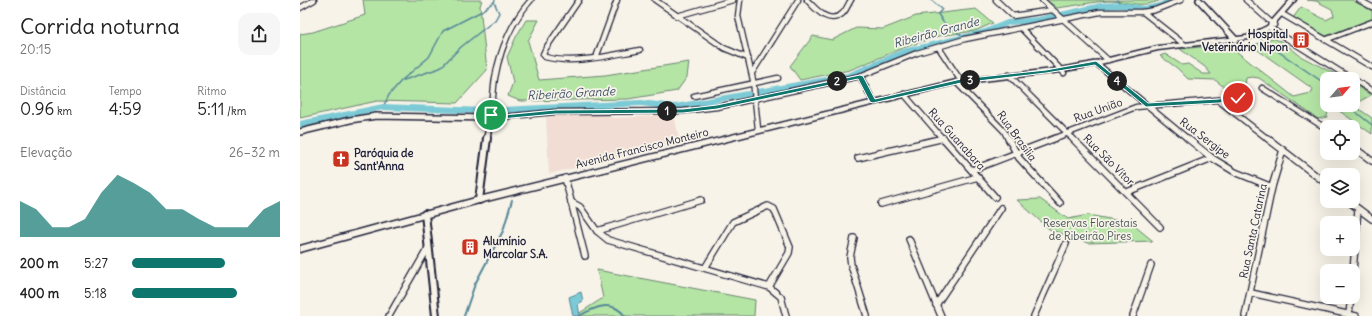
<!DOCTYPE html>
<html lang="pt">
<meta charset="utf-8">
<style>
body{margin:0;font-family:Delius,sans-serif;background:#f6f6f6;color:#222;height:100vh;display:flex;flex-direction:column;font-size:15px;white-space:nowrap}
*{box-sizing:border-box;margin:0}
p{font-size:13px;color:#767676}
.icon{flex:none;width:22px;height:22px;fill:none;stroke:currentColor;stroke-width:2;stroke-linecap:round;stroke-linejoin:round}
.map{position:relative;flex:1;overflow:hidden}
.drawer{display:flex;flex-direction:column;background:#fff;width:300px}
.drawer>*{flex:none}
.needle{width:26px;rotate:62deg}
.buttons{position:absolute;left:1020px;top:72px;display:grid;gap:8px}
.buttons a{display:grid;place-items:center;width:40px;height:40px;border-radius:8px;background:#fff;box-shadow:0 4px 16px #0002;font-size:20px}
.pin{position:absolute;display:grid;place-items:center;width:34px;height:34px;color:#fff;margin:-17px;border:2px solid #fff;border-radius:50%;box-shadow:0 1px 4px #0007}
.km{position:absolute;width:20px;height:20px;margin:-10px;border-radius:50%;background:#222;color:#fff;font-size:11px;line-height:20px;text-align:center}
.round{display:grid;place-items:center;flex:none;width:42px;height:42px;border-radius:12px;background:#f6f6f6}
.summary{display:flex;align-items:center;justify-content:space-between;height:68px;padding:0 20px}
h1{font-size:22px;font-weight:600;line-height:30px}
.metrics{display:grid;grid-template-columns:repeat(3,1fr);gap:6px;height:68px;padding:4px 20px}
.metrics div{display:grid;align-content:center}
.metrics b{font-size:17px;font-weight:600}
.metrics small{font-size:11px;font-weight:400}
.metrics p{font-size:11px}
.chart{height:112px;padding:8px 20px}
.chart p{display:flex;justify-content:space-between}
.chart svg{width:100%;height:72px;margin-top:4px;fill:#0f766e;opacity:.7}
ul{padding:0 20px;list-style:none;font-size:13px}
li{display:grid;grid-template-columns:64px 48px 1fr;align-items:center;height:30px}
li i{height:10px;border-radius:5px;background:#0f766e}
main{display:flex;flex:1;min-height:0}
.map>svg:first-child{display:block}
.built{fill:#f1ddd3}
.green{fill:#b4e5a5;stroke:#6b8470}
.water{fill:#7bcad6;stroke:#578798}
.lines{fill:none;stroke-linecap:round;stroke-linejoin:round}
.stream-far1{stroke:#578798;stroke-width:1.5}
.stream{stroke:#578798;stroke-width:2}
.river{fill:#7bcad6;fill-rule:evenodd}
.minor-far1-casing{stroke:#22223b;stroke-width:7}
.minor-casing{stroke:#22223b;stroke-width:8}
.tertiary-far1-casing{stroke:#22223b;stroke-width:8}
.tertiary-casing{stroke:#22223b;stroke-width:10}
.secondary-casing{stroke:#22223b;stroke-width:3}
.minor-far1{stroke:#f7f3e8;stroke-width:4.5}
.minor{stroke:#f7f3e8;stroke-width:5.5}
.tertiary-far1{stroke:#f7f3e8;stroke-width:5}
.tertiary{stroke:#f7f3e8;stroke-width:6}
.secondary{fill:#f7f3e8;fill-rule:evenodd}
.route{fill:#0f766e;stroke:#fff}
.labels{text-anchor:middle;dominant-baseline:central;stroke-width:3.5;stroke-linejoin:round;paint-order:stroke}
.poi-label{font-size:11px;font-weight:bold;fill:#22223b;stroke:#f7f3e8;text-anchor:start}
.street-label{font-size:11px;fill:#22223b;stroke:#f7f3e8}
.park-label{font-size:11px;fill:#465356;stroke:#f7f3e8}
.water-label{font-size:12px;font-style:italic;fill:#3d546a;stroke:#f7f3e8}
</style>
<main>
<section class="drawer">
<div class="summary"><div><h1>Corrida noturna</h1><p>20:15</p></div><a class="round"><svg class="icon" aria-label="share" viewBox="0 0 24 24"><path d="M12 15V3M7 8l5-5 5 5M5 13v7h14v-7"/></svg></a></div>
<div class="metrics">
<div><p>Distância</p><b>0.96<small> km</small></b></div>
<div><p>Tempo</p><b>4:59</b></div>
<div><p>Ritmo</p><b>5:11<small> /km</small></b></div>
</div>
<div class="chart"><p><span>Elevação</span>26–32 m</p>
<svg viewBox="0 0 160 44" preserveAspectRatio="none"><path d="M0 44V22L10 27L20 38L30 38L40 33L50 17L60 6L70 11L80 17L90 27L100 27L110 33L120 38L130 38L140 38L150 27L160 22V44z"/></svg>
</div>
<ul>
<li><b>200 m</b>5:27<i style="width:63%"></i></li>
<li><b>400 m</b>5:18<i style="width:71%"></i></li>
</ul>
</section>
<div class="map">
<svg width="1072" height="316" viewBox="0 0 1072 316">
<rect width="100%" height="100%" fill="#f7f3e8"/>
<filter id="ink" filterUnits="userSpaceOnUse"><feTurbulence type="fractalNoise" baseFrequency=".025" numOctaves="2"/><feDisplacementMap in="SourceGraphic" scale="8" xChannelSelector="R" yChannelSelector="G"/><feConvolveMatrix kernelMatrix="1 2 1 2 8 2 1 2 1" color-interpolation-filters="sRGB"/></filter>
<g filter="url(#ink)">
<path class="built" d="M308,112l1,4 4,2 61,-3 6,28 -131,31 -3,-57z"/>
<g class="green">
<path d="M63,0h119l-2,6 7,64 -30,33 -80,-2 -77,17v-84l13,-2 52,-17z"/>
<path d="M746,0h115c-21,9 -33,1 -53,1 -17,1 -34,5 -51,7z"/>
<path d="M1007,0h45l20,11v8l-46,17 -33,-18 8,-11 25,13 8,-4 -2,-7 -16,-8z"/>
<path d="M676,9l17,14 -18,8 -36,5 -36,12 -53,22 -50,10 -10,-14 23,-30 19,4 24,-12 27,1 33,-13z"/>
<path d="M226,20h13l-11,21 11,39 66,-5 84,-13 -2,15 -10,14 -49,8 -108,2 -12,-5 5,-14 -6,-25 9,-20z"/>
<path d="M972,38l11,4 19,15 43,22h-18v26h26l19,13v16l-34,-24h-10l-1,7 -9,2 -59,-41 -7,-1 -6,1 -1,9 -13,6 -17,-13 -27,-1 -11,-11 -17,-12 5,-2 17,11 6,-1 15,10h8l-6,-7 -25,-18 20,-2 32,1 62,49 17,-4 2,-4 -61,-43z"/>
<path d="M1053,84l18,11 -18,10z"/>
<path d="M740,199l28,20 20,-4 43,8 22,18 -65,2 -39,-14 -32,-29z"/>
<path d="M297,270l158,30 -1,16h-179l28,-18z"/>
</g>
<path class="water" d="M281,292l2,9 -5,3 2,12h-7l-4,-19z"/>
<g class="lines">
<g class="stream-far1">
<path d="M631,0l11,9 -4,5 5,8 21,15"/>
<path d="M817,0l4,5"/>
<path d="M960,39l67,46"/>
<path d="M102,80l27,-23 14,-26 37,-19 14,-10"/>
<path d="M1047,105l25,20"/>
<path d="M83,107l6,-12 12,-14 39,-13 21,-21 34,-27 4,-7 -5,-11 1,-2"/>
<path d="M205,110l1,5"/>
</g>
<g class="stream">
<path d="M164,316l11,-32 28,-53 9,-31"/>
<path d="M279,316c16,-9 33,-17 46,0"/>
</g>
<g class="river">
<path d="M864,0h9l-7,7 -21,5 -24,-4 -20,1 -63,14 -29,2 -18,8 -82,20 -56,25 -95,17 -5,-3 5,-3 90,-16 55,-24 82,-20 22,-9 31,-3 63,-14 20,-1 24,4 15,-3z"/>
<path d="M448,91l5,3 -1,2 -77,14 -34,-4 -156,8 -102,-4 -48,10 -35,9v-8l83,-17 102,4 156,-8 34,4z"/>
</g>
<g class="minor-far1-casing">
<g id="minor-far1">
<path d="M231,0c-19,21 -31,50 -36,78 -2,13 -2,27 -5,40l65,-6 128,-1 34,-4 143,-31 57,-23 48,-14 135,-27h43l12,-2 26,-10"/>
<path d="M279,0l-33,48 -3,6 2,3c29,8 66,-2 95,-7"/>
<path d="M355,0l69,48 24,10"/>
<path d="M440,0l-2,16 15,64 5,49"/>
<path d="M507,0c9,9 21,25 35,14 4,-3 6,-10 9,-14"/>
<path d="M696,0l17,16 39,-6"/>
<path d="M742,0l66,60"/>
<path d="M946,0l28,25"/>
<path d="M1059,0l13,7"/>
<path d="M0,8l14,-8"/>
<path d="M843,12l42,33"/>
<path d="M982,14l90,53"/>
<path d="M377,16l56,-16"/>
<path d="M721,28l43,45"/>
<path d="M970,28l82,51"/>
<path d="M1025,40l47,-18"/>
<path d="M639,48l22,33"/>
<path d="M297,55l20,-55"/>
<path d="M796,63l92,76"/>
<path d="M452,73l46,-73"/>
<path d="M709,75l64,64"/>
<path d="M560,76l13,25"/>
<path d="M1053,79l19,12"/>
<path d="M656,82l48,49 4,8"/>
<path d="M962,88l65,41"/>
<path d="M604,94l39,45"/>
<path d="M394,96l84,-18"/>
<path d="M919,101l49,38"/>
<path d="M641,139l3,-1"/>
<path d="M753,139l83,-32 102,-9"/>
</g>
</g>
<g class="minor-casing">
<g id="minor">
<path d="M643,138l52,59"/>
<path d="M708,138l11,20 41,45"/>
<path d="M772,138l88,89"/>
<path d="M887,138l25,20 23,14 37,15"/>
<path d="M967,138l60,46"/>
<path d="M1053,147l19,14"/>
<path d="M558,158l86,-20"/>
<path d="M672,170l84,-32"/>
<path d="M265,178l20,78"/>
<path d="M827,192l85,-34"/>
<path d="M401,200l-104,31 11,9 161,47 12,10 5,19"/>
<path d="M1048,201l24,18"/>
<path d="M271,202l9,5 17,24"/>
<path d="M581,204l97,-27"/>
<path d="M554,238l-4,19 1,8 16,51"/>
<path d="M609,239l32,77"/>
<path d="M405,268l28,-46 35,-16 6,3 16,38 -1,6 -20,34"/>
<path d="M1053,271l5,-62"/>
<path d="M951,293l105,23"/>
<path d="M636,305l65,-97"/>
<path d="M1049,314l2,-17"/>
<path d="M89,316l39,-68"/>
<path d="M734,316l32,-72"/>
<path d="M833,316l18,-51"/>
<path d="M945,316l27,-129 11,-37"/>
</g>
</g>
<g class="tertiary-far1-casing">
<g id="tertiary-far1">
<path d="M899,0l37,40"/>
<path d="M0,132l50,-12 26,-4 114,2 -3,21"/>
</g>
</g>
<g class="tertiary-casing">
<g id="tertiary">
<path d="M179,200l8,-62"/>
<path d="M125,214l11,102"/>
</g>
</g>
<g class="secondary-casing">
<path id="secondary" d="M990,0h6l-25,28 -12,8 -10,3 -91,11 -70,17 -35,6 -97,11 -477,119 -179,49v-6l179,-49 477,-117 97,-11 35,-6 70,-17 88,-10 21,-10z"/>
</g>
<use href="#minor-far1" class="minor-far1"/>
<use href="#minor" class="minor"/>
<use href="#tertiary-far1" class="tertiary-far1"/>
<use href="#tertiary" class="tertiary"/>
<use href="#secondary" class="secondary"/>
</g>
</g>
<path class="route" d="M796,61l52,42 71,-4 19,-3 3,2 -22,5 -73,4 -51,-42 -49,8 -85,10 -88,20 -3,-1 -12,-23 -141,30 -34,4 -128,1 -65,6 -3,-2 4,-5 3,3 61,-6 128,-1 34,-4 143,-30 3,1 12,23 86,-20 85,-9z"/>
<defs>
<g id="building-square" transform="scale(0.9)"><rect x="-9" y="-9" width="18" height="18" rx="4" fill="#c8321e" stroke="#f7f3e8"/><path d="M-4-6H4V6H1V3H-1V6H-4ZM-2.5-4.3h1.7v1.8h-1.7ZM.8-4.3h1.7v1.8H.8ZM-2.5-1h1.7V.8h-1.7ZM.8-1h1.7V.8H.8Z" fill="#fff"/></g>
<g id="church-square" transform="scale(0.9)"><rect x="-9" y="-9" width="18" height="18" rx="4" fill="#c8321e" stroke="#f7f3e8"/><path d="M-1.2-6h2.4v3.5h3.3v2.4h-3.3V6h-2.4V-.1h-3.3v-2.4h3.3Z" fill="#fff"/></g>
</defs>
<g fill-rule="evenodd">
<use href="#building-square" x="1001" y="40"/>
<use href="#church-square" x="41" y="159"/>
<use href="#building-square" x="170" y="247"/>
</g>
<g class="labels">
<g class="poi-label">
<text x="988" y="34" text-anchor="end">Hospital<tspan x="988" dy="13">Veterinário Nipon</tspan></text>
<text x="54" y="153">Paróquia de<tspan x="54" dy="13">Sant'Anna</tspan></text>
<text x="183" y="241">Alumínio<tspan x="183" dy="13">Marcolar S.A.</tspan></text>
</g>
<g class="street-label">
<text transform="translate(798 110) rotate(-20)">Rua União</text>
<text transform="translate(717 136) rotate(54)">Rua Brasília</text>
<text transform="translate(905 138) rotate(37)">Rua Sergipe</text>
<text transform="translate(657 139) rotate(48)">Rua Guanabara</text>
<text transform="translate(342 148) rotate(-14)">Avenida Francisco Monteiro</text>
<text transform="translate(809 160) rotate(45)">Rua São Vitor</text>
<text transform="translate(953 231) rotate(-78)">Rua Santa Catarina</text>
</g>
<g class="park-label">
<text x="790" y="223">Reservas Florestais<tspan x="790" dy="13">de Ribeirão Pires</tspan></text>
</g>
<g class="water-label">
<text transform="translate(636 32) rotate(-15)">Ribeirão Grande</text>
<text transform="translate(271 93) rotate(-3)">Ribeirão Grande</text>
</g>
</g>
</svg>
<div class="buttons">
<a><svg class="needle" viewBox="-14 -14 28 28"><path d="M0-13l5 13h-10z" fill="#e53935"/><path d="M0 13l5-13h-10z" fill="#767676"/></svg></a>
<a><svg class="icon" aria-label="locate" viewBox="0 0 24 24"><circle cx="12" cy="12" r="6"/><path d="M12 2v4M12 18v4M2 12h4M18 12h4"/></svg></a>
<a><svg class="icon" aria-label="layers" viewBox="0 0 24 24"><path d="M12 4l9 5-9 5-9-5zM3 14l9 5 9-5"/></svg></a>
<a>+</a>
<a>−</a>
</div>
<div class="pin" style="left:191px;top:115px;background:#1e9e55"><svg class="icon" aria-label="arrive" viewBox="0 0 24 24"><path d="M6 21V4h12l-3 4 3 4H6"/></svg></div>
<div class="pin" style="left:938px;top:98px;background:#d93025"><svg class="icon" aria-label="check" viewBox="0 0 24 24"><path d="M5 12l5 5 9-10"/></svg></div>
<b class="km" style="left:367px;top:111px">1</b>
<b class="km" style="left:537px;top:81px">2</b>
<b class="km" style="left:670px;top:80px">3</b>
<b class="km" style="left:817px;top:81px">4</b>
</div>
</main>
